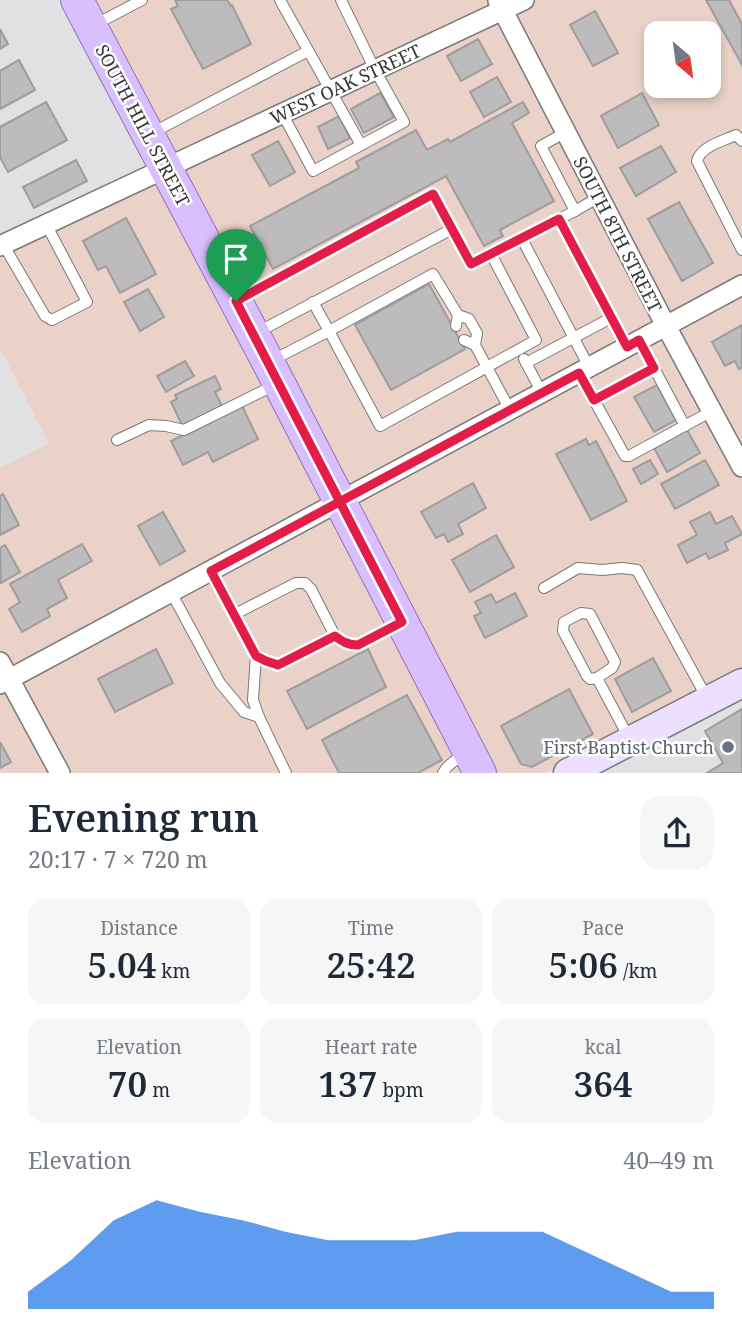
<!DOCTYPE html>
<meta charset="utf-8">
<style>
body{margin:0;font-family:"Noto Serif",serif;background:#f6f6f7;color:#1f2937;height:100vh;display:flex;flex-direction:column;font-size:26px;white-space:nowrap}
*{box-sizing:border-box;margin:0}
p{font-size:23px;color:#747a83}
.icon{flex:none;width:38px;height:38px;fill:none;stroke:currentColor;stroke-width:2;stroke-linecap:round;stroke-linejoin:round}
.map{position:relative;height:773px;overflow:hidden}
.details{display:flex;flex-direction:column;background:#fff;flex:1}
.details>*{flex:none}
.needle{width:46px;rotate:151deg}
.fabs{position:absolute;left:644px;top:21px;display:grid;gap:14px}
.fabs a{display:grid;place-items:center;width:77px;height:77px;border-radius:14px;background:#fff;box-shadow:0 4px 10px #0003;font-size:35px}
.pin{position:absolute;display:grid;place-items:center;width:60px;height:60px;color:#fff;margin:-72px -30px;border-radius:50% 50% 50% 0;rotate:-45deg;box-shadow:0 0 7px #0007}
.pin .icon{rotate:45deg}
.round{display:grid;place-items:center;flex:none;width:74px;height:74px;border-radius:21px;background:#f6f6f7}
.summary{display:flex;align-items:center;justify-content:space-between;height:119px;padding:0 28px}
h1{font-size:38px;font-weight:600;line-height:52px}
.figures{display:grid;grid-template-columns:repeat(3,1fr);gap:10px;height:119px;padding:7px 28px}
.figures div{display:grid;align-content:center;border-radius:18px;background:#f6f6f7;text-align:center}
.figures b{font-size:35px;font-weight:600}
.figures small{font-size:19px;font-weight:400}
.figures p{font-size:19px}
.chart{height:196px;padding:14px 28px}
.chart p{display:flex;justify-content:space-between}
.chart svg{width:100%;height:126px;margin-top:7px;fill:#1a73e8;opacity:.7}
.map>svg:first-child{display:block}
.commercial{fill:#ead2c8;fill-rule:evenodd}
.building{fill:#bebbbc;stroke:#9f9c9d;stroke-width:2}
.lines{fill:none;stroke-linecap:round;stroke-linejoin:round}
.lane-casing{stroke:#79797b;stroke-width:12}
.street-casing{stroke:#79797b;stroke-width:22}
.secondary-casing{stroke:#79797b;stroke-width:31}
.primary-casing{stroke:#9073b9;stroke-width:34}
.lane{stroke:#fff;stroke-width:10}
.street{stroke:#fff;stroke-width:19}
.secondary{stroke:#ecdfff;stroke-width:28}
.primary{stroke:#dabfff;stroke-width:32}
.route-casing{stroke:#fff;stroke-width:14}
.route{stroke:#e11d48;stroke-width:9}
.worship-dot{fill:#6b7280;stroke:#fff;stroke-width:2.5}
.labels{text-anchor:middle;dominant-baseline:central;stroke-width:5;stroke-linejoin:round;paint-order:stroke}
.street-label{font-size:18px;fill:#363637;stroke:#fff}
.worship-label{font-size:18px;fill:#5b616d;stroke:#fff;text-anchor:end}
</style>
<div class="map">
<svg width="742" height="773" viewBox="0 0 742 773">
<rect width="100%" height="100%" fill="#e1e1e4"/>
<path class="commercial" d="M66,0h676v670l-195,103h-547v-305l49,-24 -49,-96v-104l160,-72zM656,33h53v53h-53z"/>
<g class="building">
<path d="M175,0h52l4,6 1,-1 19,39 -48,25 -32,-60 7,-3z"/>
<path d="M706,0h23l13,24v41z"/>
<path d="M595,11l23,42 -25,13 -23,-41z"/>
<path d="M0,29l8,15 -8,5z"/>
<path d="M478,39l14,25 -31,17 -14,-25z"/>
<path d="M19,60l16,30 -35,19v-38z"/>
<path d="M497,77l14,25 -27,15 -14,-25z"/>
<path d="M380,93l14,24 -30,16 -13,-24z"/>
<path d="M642,93l17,32 -41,23 -17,-32z"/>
<path d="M46,102l21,38 -59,32 -8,-15v-30z"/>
<path d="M523,102l6,11 -17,10 42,78 -54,29 3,6 -19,10 -38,-70 -173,93 -23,-43 109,-58 -3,-6 60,-32 11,20 21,-11 2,3z"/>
<path d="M339,116l11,22 -22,11 -10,-22z"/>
<path d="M278,141l17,31 -25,14 -18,-31z"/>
<path d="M661,146l15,26 -40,24 -16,-28z"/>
<path d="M76,160l11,21 -53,27 -11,-21z"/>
<path d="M679,202l34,61 -31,18 -34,-62z"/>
<path d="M126,218l30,56 -36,19 -14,-27 -8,4 -15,-29z"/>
<path d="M429,284l36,65 -74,41 -36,-65z"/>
<path d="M148,289l16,28 -24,14 -16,-29z"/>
<path d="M742,325v43l-3,1 -4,-8 -10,5 -13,-24z"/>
<path d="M185,361l9,15 -28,16 -9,-16z"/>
<path d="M215,376l6,13 -6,3 8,16 -40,19 -12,-25 6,-3 -2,-4z"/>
<path d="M657,385l19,35 -22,12 -20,-35z"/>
<path d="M242,406l16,33 -45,23 -5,-10 -25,13 -12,-24z"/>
<path d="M687,430l13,23 -33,19 -13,-24z"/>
<path d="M586,439l3,6 7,-4 31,60 -36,19 -35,-66z"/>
<path d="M650,460l8,14 -17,10 -8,-15z"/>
<path d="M705,460l14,25 -44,24 -14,-25z"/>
<path d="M473,483l13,25 -28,16 5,10 -15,8 -4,-8 -8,4 -15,-26z"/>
<path d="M3,494l16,31 -19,10v-39z"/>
<path d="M163,512l22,39 -25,14 -22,-39z"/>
<path d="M710,512l6,12 16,-8 10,18 -17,9 3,7 -19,9 -3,-6 -19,10 -9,-18 19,-10 -7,-13z"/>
<path d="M496,535l18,32 -44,25 -18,-32z"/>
<path d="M82,544l10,17 -34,19 9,18 -20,11 3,7 -28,16 -13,-23 11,-7 -10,-18z"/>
<path d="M5,545l15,27 -19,11 -1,-35z"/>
<path d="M515,593l12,23 -42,22 -11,-22 7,-3 -6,-11 16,-8 5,9z"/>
<path d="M156,649l17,34 -58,29 -17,-33z"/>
<path d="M368,649l18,38 -79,42 -20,-38z"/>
<path d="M653,658l18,33 -39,21 -17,-33z"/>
<path d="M569,689l24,45 -61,33 -11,-3 -20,-38z"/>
<path d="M407,695l35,65 -24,13h-79l-17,-33z"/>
<path d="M742,709v64h-35l16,-10 -18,-32z"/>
<path d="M0,742l11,20 -11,6z"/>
</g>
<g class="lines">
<g class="lane-casing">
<g id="lane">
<path d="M280,0l81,145"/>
<path d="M96,24l46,-24"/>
<path d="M282,113l31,58 91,-49 -29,-52 -34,-70"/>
<path d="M152,133l156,-82"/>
<path d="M742,141l-6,-6c-13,6 -35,11 -39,26l45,89"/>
<path d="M575,211l24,-14"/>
<path d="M559,219l68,128"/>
<path d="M522,239l67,128"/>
<path d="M3,244l42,72 7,4 35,-18 -41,-78"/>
<path d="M238,300l195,-106 38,70 104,-53 -34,-65 25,-14"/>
<path d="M313,302l16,29 104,-57 25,41 -2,11"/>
<path d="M458,315l11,4 8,14 -2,12 35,65"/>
<path d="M258,332l194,-103"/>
<path d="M464,340l11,5"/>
<path d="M639,340l46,86"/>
<path d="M524,359l18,34"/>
<path d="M271,361l58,-30 51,95 156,-86 -45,-86"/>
<path d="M526,363l85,-45"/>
<path d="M579,373l46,83h4l83,-45"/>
<path d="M594,400l60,-32"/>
<path d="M117,440l32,-15 17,1 18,4 91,-45"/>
<path d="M210,571l46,84 10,6 12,4 57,-29 -24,-47 -6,-6h-9l-61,31"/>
<path d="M544,588l34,-20 24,2 20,-2 15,2 71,130"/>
<path d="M171,592l49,91 24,29 15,5"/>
<path d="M335,636c8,6 13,9 23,9l41,-21"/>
<path d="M256,655l-3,45 6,17 27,56"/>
<path d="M597,678l-7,1 -3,-3 -24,-45 1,-9 17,-9 9,1 25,48 -3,6 -15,10 33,62"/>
<path d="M443,773l4,-6 18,-15"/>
</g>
</g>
<g class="street-casing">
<g id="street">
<path d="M498,1l168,325 76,141"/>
<path d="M0,246l524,-246"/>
<path d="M0,662l60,111"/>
<path d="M0,684l742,-399"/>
</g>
</g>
<g class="secondary-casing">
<path id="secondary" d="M568,773l174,-90"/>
</g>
<g class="primary-casing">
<path id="primary" d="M77,0l191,362 212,411"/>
</g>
<use href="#lane" class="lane"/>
<use href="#street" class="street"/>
<use href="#secondary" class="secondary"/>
<use href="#primary" class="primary"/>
</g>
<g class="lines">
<g class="route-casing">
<path id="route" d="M236,301l166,321 -44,23c-10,0 -15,-3 -23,-9l-57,29 -12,-4 -10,-5 -45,-85 368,-198 15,27 60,-32 -15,-28 -12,7 -68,-128 -88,45 -38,-70 -197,107"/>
</g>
<use href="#route" class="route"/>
</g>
<circle class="worship-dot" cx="728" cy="747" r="7"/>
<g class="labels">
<g class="street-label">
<text transform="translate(345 84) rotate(-25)">WEST OAK STREET</text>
<text transform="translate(143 125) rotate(62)">SOUTH HILL STREET</text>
<text transform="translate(618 234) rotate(63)">SOUTH 8TH STREET</text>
</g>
<g class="worship-label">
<text x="714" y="747">First Baptist Church</text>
</g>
</g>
</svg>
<div class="fabs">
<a><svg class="needle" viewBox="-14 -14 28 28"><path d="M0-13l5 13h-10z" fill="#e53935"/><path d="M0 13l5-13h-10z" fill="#747a83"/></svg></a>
</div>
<div class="pin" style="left:236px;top:301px;background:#1e9e55"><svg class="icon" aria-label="arrive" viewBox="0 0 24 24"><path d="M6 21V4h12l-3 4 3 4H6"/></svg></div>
</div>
<section class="details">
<div class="summary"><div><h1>Evening run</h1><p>20:17 · 7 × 720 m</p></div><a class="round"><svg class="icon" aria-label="share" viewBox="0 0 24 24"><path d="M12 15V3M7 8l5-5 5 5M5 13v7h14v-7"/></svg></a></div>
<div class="figures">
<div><p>Distance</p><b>5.04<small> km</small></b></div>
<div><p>Time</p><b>25:42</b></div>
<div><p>Pace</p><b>5:06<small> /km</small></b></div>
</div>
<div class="figures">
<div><p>Elevation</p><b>70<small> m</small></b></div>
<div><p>Heart rate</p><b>137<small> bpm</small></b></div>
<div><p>kcal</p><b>364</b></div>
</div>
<div class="chart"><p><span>Elevation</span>40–49 m</p>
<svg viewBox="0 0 160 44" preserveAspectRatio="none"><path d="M0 44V38L10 27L20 13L30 6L40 10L50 13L60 17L70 20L80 20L90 20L100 17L110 17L120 17L130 24L140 31L150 38L160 38V44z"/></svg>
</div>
</section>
